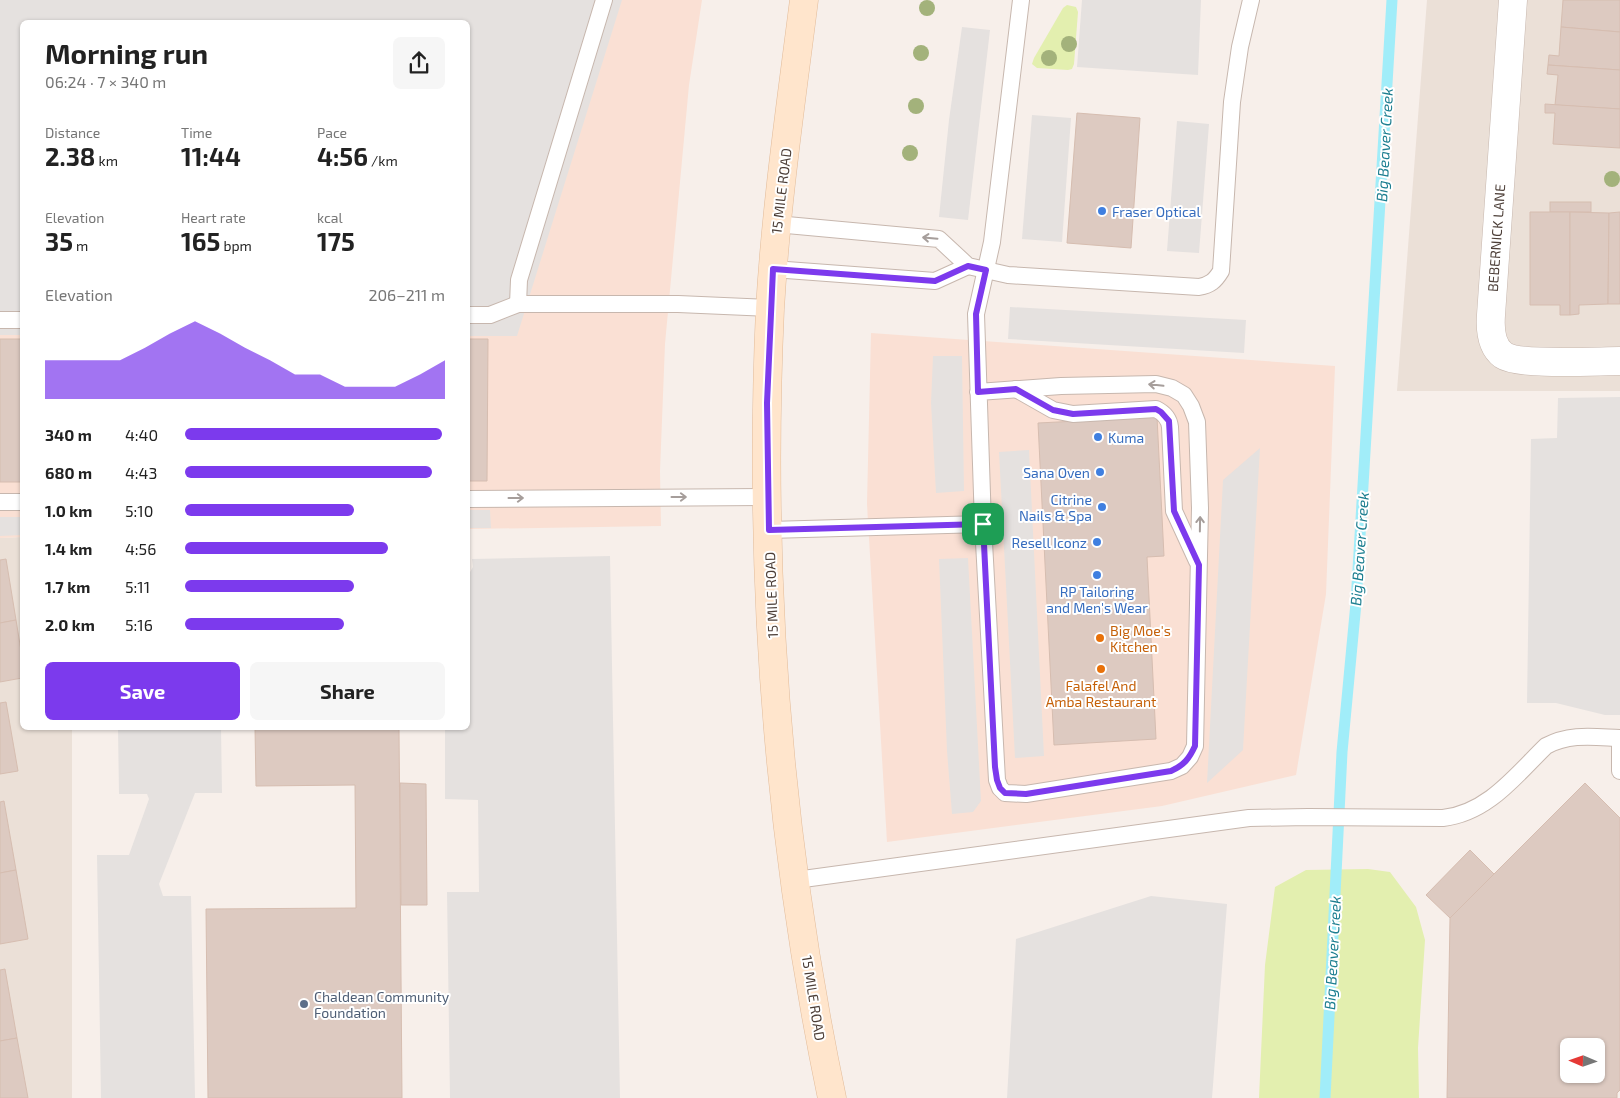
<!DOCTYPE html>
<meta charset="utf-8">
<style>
body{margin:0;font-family:"Exo 2",sans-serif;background:#f6f6f6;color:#222;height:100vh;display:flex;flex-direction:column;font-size:19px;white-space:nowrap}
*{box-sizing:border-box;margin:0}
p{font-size:16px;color:#767676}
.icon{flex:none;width:28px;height:28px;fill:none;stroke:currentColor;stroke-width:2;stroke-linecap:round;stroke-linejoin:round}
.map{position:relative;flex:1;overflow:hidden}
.details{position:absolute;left:20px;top:20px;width:450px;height:710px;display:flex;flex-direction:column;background:#fff;border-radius:8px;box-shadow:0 1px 4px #0004}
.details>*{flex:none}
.needle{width:32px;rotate:272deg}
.fabs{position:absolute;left:1560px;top:1038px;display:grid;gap:10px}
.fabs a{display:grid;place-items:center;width:45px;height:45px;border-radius:8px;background:#fff;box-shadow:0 1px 4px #0004;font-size:25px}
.pin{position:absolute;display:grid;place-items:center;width:42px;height:42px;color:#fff;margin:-21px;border-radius:10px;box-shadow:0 2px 8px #0006}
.round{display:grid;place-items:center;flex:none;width:52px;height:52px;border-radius:8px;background:#f6f6f6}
.summary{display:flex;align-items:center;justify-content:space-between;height:85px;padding:0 25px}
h1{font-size:28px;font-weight:700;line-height:38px}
.metrics{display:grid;grid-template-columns:repeat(3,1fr);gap:8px;height:85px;padding:5px 25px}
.metrics div{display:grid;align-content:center}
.metrics b{font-size:25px;font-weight:700}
.metrics small{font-size:14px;font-weight:400}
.metrics p{font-size:14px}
.chart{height:140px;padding:10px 25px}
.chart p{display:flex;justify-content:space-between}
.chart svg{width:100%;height:90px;margin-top:5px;fill:#7c3aed;opacity:.7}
.primary-button{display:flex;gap:10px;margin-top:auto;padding:10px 25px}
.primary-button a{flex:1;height:58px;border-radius:8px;background:#7c3aed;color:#fff;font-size:20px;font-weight:700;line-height:58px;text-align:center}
.primary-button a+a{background:#f6f6f6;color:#222}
ul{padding:0 25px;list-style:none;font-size:16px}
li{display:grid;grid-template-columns:80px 60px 1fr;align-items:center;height:38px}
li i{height:12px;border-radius:6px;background:#7c3aed}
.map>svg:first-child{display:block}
.residential{fill:#ebe0d7}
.commercial{fill:#fae0d4}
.green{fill:#e3efaf}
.parking{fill:#e5e1df}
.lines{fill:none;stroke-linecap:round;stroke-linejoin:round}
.stream{stroke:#a1edf9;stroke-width:11}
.building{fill:#ddcac1;stroke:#d6bdb0;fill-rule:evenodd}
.lane-casing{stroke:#c7b7ae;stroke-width:18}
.street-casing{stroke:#c7b7ae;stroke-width:29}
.secondary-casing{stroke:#e2bb99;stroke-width:29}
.lane{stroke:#fff;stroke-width:16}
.street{stroke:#fff;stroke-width:28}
.secondary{stroke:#ffe5cc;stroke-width:28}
.tree{fill:#a3b27b}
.oneway{stroke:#a69e9b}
.route-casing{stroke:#fff;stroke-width:10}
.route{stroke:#7c3aed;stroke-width:6}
.shop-dot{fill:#3f7fe0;stroke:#fff;stroke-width:2}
.food-dot{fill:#e8710a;stroke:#fff;stroke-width:2}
.service-dot{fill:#5c6f8a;stroke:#fff;stroke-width:2}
.labels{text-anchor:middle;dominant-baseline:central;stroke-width:4;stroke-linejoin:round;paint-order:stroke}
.street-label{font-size:14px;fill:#4c3e37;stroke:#fff}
.shop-label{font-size:14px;fill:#366cbe;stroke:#fff;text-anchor:end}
.food-label{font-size:14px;fill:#c56008;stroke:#fff;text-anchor:start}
.service-label{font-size:14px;fill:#4e5e75;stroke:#fff;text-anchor:start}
.water-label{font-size:15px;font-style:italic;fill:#1c7e90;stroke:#fff}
</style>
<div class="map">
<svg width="1620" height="1098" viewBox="0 0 1620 1098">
<rect width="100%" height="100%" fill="#f7efea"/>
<g class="residential">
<path d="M1427,0h193v391h-223z"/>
<path d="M22,537v191h50v370h-72v-560z"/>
</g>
<g class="commercial">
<path d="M0,0h702l-13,85 -24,259 -5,127 1,55 -193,3v-507h-446v515l-22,1z"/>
<path d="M871,333l464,33 -9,228 -30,181 -134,31 -275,36 -20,-338z"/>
</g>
<g class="green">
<path d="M1067,5l9,2 2,5 -4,52 -2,5 -4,1 -31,-2 -5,-4 2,-6 29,-50z"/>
<path d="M1368,869l22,3 26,35 9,33 -7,108 1,50h-160l6,-133 10,-78 31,-17z"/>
</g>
<g class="parking">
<path d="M0,0h622l-105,336h-49v-314h-446v313h-22z"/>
<path d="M1082,0h119l-3,75 -121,-8z"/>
<path d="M962,27l28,3 -22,190 -29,-3 10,-97z"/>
<path d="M1032,115l39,3 -9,124 -40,-3z"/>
<path d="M1177,121l32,3 -10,129 -32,-2z"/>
<path d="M1010,307l236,13 -2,33 -236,-14z"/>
<path d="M933,356h29l2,135 -28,2 -5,-90z"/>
<path d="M1620,397v318h-15l-49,-12h-29l4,-264 26,-1 1,-40z"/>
<path d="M1260,448l-17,302 -36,33 16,-303z"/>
<path d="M1029,450l15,306 -29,2 -16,-306z"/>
<path d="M468,510h22l1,18h-23z"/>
<path d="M0,517h22v18l-22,1z"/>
<path d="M610,556l10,542h-170l-3,-206h32l-1,-92 -33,-1v-71h23v-156h2l3,-5 -1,-8z"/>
<path d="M968,558l13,243 -8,11 -21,2 -5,-63 -8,-192z"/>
<path d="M118,728h103l1,65h-27l-36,91 4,12h28l4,202h-94l-4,-243h32l20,-56 -2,-5h-28z"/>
<path d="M1151,896l76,8 -15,194h-205l9,-159z"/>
</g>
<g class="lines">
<path class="stream" d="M1325,1098l17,-346 14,-149 36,-603"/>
</g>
<g class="building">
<path d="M1563,0h57v32l-59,-5z"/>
<path d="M1561,27l59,5v38l-72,-5 1,-10 10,1z"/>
<path d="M1548,65l72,5v39l-65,-4 3,-30 -11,-1z"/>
<path d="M1545,104l75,5v39l-67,-4 2,-31h-10z"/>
<path d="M1077,113l63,5 -9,130 -64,-5z"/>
<rect x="1550" y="202" width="41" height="10"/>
<path d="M1530,212h40v103h-10v-10h-30z"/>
<path d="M1570,212l39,1 -1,91 -29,1v9l-9,1z"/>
<path d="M1620,212v92h-12l1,-91z"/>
<rect x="0" y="339" width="22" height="143"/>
<path d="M468,339h20l-1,142h-19z"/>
<path d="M1157,417l7,139 -17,1 9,182 -102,6 -16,-322z"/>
<path d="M6,559l10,61 -16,3v-63z"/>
<path d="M16,620l6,37v21l-22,4v-59z"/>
<path d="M6,702l12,69 -18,3v-71z"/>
<path d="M255,728h144l3,370h-194l-2,-189 150,-1 -1,-123 -99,1z"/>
<path d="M400,783l26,1 1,121h-26z"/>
<path d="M1585,783l35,35v272l-3,3v5h-170l3,-180zM1569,1046h27v28h-27z"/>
<path d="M4,801l12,69 -16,3v-71z"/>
<path d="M1470,850l24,24 -44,44 -24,-23z"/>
<path d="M16,870l12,69 -28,5v-71z"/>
<path d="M5,969l12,69 -17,3v-71z"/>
<path d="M17,1038l11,60h-28v-57z"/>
</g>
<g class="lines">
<g class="lane-casing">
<g id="lane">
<path d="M776,224l163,15 29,27 40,9 191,12c11,-2 16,-6 22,-16l11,-169 8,-55 11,-47"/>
<path d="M773,269l162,12 33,-15"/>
<path d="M518,304l1,-24 85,-280"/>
<path d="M468,315h22l28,-11h160l92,4"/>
<path d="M0,320h22"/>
<path d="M1016,389l37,21 20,4 83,-5c8,4 13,9 14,18l4,84 23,50"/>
<path d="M978,392l83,-6 95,-2 16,4 12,7 7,11 6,16 3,86 -5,238 -5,11 -8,9 -11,5 -145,23 -21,-1 -5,-5 -3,-8 -14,-256 -7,-210 16,-72 29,-242"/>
<path d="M468,499l300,-2"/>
<path d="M0,502h22"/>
<path d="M769,530l214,-6"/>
<path d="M1620,738v33"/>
<path d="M796,880l453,-62 59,-1 135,1c45,-5 73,-43 103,-72 24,-13 48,-9 74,-8"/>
</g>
</g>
<g class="street-casing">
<path id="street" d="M1513,0l-22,315c-1,14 0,31 12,40 16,11 94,6 117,6"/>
</g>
<g class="secondary-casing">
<path id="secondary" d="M804,0c-13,103 -28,205 -34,309 -12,263 8,531 62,789"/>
</g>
<use href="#lane" class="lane"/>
<use href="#street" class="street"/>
<use href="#secondary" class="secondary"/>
</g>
<g class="tree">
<circle cx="927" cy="8" r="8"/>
<circle cx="1069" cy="44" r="8"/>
<circle cx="921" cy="53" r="8"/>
<circle cx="1049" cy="58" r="8"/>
<circle cx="916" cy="106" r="8"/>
<circle cx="910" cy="153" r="8"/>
<circle cx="1612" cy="179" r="8"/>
</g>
<defs><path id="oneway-shaft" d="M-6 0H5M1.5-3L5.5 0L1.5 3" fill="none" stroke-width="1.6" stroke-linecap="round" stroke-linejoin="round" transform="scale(1.25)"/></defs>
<g class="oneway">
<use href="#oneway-shaft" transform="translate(930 238) rotate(-175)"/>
<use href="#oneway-shaft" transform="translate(1156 385) rotate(-174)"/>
<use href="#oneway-shaft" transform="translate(679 497)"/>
<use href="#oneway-shaft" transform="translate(516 498)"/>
<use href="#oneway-shaft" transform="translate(1200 524) rotate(-89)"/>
</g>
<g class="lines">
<g class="route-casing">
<path id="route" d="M968,266l18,4 -10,44 2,78 38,-3 37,21 20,4 83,-5 5,3 8,9 5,90 25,54 -4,181c-6,13 -11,19 -24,25l-145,23 -21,-1 -5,-5 -3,-8 -2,-13 -12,-243 -214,6 -2,-127 6,-134 162,12z"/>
</g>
<use href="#route" class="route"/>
</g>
<g class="shop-dot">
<circle cx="1102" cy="211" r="5"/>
<circle cx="1098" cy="437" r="5"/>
<circle cx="1100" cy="472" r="5"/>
<circle cx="1102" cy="507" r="5"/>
<circle cx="1097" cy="542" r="5"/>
<circle cx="1097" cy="575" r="5"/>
</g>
<g class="food-dot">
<circle cx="1100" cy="638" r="5"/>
<circle cx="1101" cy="669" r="5"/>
</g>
<circle class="service-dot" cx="304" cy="1004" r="5"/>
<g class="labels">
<g class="street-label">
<text transform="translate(781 191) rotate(-83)">15 MILE ROAD</text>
<text transform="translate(1496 238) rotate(-86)">BEBERNICK LANE</text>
<text transform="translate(771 595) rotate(-92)">15 MILE ROAD</text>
<text transform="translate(814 998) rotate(81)">15 MILE ROAD</text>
</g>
<g class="shop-label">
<text x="1112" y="211" text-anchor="start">Fraser Optical</text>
<text x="1108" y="437" text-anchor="start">Kuma</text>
<text x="1090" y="472">Sana Oven</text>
<text x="1092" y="499">Citrine<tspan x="1092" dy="16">Nails &amp; Spa</tspan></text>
<text x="1087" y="542">Resell Iconz</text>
<text x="1097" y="591" text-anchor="middle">RP Tailoring<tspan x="1097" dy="16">and Men's Wear</tspan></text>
</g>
<g class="food-label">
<text x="1110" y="630">Big Moe's<tspan x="1110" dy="16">Kitchen</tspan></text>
<text x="1101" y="685" text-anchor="middle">Falafel And<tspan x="1101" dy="16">Amba Restaurant</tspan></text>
</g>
<g class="service-label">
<text x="314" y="996">Chaldean Community<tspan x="314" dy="16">Foundation</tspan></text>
</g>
<g class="water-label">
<text transform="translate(1384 145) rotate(-87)">Big Beaver Creek</text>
<text transform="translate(1359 549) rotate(-86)">Big Beaver Creek</text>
<text transform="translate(1332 953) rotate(-87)">Big Beaver Creek</text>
</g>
</g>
</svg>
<div class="fabs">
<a><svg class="needle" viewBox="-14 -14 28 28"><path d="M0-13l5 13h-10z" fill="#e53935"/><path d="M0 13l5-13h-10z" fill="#767676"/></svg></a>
</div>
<div class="pin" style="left:983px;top:524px;background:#1e9e55"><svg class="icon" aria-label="arrive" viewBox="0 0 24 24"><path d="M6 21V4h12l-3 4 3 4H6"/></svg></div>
<section class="details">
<div class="summary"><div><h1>Morning run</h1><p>06:24 · 7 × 340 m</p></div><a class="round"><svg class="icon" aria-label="share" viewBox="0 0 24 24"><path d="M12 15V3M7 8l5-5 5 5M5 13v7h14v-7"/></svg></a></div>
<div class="metrics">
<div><p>Distance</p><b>2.38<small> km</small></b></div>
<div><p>Time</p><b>11:44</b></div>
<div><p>Pace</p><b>4:56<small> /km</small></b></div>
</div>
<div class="metrics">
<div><p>Elevation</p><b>35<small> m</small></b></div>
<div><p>Heart rate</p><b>165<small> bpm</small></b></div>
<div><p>kcal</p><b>175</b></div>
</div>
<div class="chart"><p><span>Elevation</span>206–211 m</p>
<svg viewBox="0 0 160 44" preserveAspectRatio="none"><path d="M0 44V25L10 25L20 25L30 25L40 19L50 12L60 6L70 12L80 19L90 25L100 32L110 32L120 38L130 38L140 38L150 32L160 25V44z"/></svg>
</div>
<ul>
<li><b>340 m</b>4:40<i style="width:99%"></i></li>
<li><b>680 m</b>4:43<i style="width:95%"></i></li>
<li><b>1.0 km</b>5:10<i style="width:65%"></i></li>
<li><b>1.4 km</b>4:56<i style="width:78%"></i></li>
<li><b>1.7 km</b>5:11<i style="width:65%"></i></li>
<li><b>2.0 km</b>5:16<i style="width:61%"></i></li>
</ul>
<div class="primary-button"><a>Save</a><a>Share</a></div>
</section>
</div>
